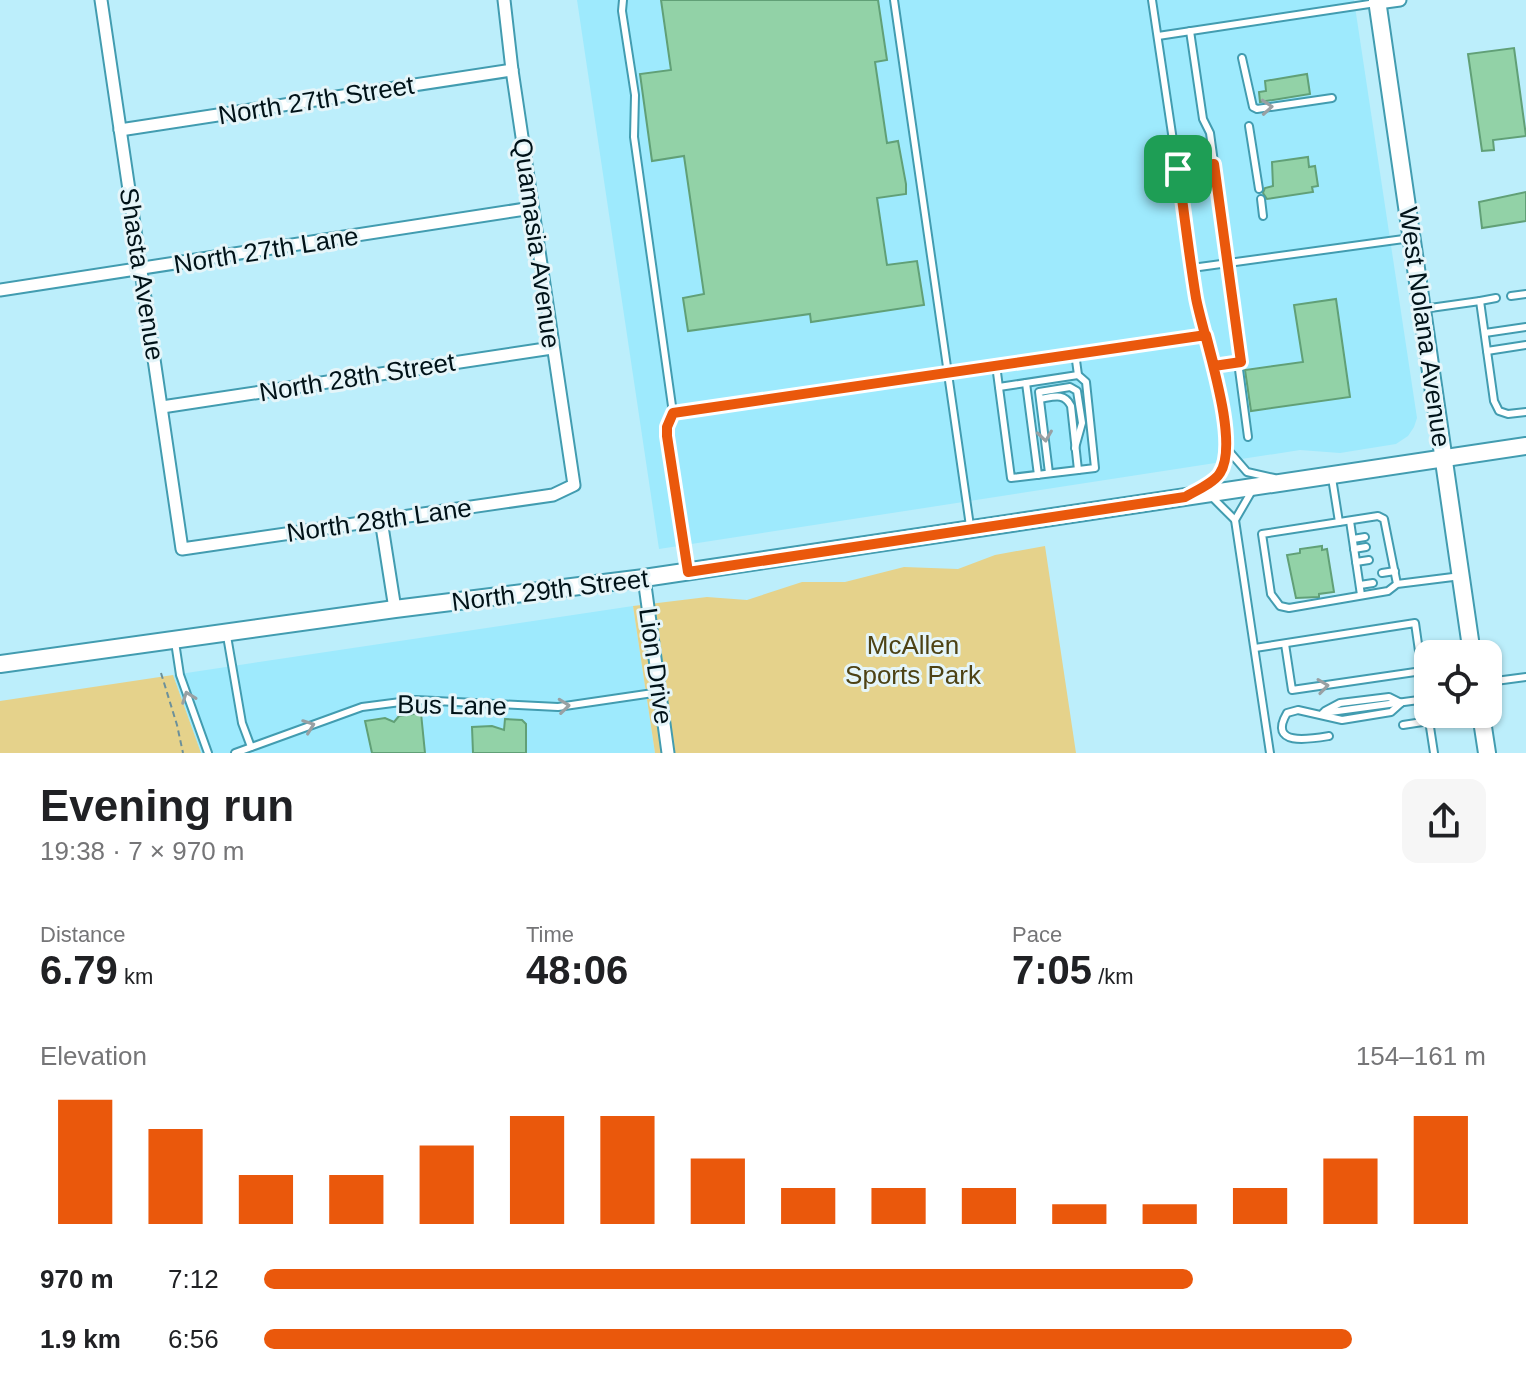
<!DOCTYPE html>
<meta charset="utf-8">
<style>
body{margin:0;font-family:Arial,sans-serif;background:#f6f6f6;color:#202124;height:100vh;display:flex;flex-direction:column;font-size:30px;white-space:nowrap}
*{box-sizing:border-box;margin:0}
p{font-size:26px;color:#757577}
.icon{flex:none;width:44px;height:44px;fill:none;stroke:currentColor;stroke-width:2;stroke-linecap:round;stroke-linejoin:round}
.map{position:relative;height:753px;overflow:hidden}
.panel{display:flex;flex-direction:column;background:#fff;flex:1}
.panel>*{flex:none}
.controls{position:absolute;left:1414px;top:640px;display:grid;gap:16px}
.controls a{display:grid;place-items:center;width:88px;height:88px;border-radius:16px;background:#fff;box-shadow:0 2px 6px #0004;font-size:40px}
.pin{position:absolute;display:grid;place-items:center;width:68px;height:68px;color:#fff;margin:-34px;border-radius:16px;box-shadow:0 4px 12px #0006}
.round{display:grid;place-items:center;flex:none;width:84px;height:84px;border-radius:16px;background:#f6f6f6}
.head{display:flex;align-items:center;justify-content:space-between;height:136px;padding:0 40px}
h1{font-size:44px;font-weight:700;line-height:60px}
.stats{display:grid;grid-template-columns:repeat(3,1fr);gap:12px;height:136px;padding:8px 40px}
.stats div{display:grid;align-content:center}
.stats b{font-size:40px;font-weight:700}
.stats small{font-size:22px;font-weight:400}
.stats p{font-size:22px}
.chart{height:224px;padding:16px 40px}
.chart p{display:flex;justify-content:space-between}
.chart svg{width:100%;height:144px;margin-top:8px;stroke:#ea580c;stroke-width:6}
ul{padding:0 40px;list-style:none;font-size:26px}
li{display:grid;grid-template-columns:128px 96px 1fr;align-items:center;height:60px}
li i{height:20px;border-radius:10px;background:#ea580c}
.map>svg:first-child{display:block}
.built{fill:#9eeafd}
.green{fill:#e5d28b}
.building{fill:#92d2a7;stroke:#61a077;stroke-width:2}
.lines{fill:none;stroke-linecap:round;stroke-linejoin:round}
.lane-casing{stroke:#429cb0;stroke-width:10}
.street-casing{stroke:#429cb0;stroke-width:15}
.secondary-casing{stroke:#429cb0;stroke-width:20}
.path{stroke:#6c909a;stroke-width:2;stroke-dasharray:6 4;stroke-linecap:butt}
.lane{stroke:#fff;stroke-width:6}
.street{stroke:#fff;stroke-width:11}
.secondary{stroke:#fff;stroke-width:16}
.oneway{stroke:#99a0a3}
.route-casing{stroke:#fff;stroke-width:16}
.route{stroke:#ea580c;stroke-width:10}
.labels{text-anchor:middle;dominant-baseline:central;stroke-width:6;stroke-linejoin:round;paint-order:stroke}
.street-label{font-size:26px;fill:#001218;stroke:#e5f5f9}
.park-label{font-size:26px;fill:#4d4214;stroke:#e5f5f9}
</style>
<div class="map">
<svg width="1526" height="753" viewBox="0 0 1526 753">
<rect width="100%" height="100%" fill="#bceefb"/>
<g class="built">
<path d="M577,0h777l63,418 -3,9 -6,9 -12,8 -56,9 -40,-3 -641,99z"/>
<path d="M633,606l22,147h-454l-28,-78z"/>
</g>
<g class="green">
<path d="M1045,546l31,207h-421l-22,-147 74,-9 40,3 55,-18h43l59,-15 54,2 37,-14z"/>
<path d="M173,675l28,78h-201v-52z"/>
</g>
<g class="building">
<path d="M661,0h217l9,60 -12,2 12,81 11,-2 8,43v10l-29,4 10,67 30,-4 7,44 -113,17 -1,-8 -122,17 -5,-33 21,-4 -20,-138 -32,5 -12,-87 31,-4z"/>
<path d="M1514,48l12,88 -33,4 1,10 -12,1 -14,-97z"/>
<path d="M1307,74l3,20 -50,8 -1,-10 7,-1 -1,-10z"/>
<path d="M1308,157l1,10 6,-1 3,20 -6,1 1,5 -46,7 -4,-6 2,-5 8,-2 -1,-24z"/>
<path d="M1526,192v29l-44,7 -3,-26z"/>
<path d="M1336,299l14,98 -99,14 -6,-41 58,-8 -9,-57z"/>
<path d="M1322,546v4l5,-1 7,43 -15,2v3l-23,1 -9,-43 13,-2v-4z"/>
<path d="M421,713l4,40h-53l-7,-32 20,-3 9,4 5,-6z"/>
<path d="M505,719l17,1 4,4v29h-53l-1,-26 20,-1 12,4z"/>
</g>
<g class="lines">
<g class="lane-casing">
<g id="lane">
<path d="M623,0l-1,11 13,84 -1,42 39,276 -6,14v9l20,132"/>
<path d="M894,0l76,526"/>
<path d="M1152,0l45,301 17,65 14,84 -8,24 -25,17"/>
<path d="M1190,31l13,88 7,14 31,229 -27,4"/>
<path d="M1158,36l218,-33"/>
<path d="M1242,58l11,49 4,2 75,-11"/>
<path d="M1249,126l10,63"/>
<path d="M1178,169l36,-5"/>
<path d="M1261,199l2,17"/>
<path d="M1192,268l219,-30"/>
<path d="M1511,296l15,-2"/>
<path d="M1480,301l16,-3"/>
<path d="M1423,309l57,-8 14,100 5,10 9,3 18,-2"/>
<path d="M1485,333l41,-6"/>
<path d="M1487,351l39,-6"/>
<path d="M1238,362l10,75"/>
<path d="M996,365l15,113 84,-10 -9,-86 -8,-7 -3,-22"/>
<path d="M1026,383l12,92"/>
<path d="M999,387l79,-12"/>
<path d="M1040,399c13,-2 24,-7 31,7l7,64"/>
<path d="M673,413l533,-78"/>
<path d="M1228,450l19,22 27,6"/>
<path d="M1049,473l-10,-81 31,-5 7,4 5,32 -7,25"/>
<path d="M1332,478l7,44"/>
<path d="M1212,497l23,23 35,233"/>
<path d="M1235,520l18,-31"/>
<path d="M1350,521l11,74"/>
<path d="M1353,539l12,-2"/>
<path d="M1354,549l12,-2"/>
<path d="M1356,562l13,-2"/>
<path d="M1382,573l13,-2"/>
<path d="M1397,584l-13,-65 -6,-3 -116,18 9,60 9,12 9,2 99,-17 9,-7 64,-8"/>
<path d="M1360,585l13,-2"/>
<path d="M227,636l15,87 9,24"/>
<path d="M175,642l5,33 28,78"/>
<path d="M1285,644l7,46 130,-19"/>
<path d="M1255,648l160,-25 6,42"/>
<path d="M1428,664l-7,1 7,47"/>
<path d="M1488,682l38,-5"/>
<path d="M1325,711l15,-8 49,-6 12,6"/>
<path d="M1323,713l103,-14"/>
<path d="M1428,714l6,39"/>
<path d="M1403,725l26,-4"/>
<path d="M1329,736c-18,3 -62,11 -42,-23l11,-3 44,10 49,-8 10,-9"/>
<path d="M235,753l127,-46 54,-7 142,7 102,-15"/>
</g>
</g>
<g class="street-casing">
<g id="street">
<path d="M101,0l81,549 371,-54 21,-10 -62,-415 -8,-70"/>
<path d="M1378,3l22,-3"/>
<path d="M120,130l392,-60"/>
<path d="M0,290l532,-82"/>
<path d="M162,407l390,-59"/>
<path d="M381,520l14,89"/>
<path d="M644,578l24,175"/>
</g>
</g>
<g class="secondary-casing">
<g id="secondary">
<path d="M1377,0l95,654"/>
<path d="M0,664l395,-55 249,-31 882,-132"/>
<path d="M1481,714l6,39"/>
</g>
</g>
<path class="path" d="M161,673l16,52 6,28"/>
<use href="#lane" class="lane"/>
<use href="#street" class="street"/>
<use href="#secondary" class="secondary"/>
</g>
<defs><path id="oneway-chevron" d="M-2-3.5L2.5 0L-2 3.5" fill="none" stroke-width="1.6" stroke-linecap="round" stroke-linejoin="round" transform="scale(2)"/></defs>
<g class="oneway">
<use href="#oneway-chevron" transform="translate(1267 107) rotate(-4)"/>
<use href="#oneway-chevron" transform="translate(1045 436) rotate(82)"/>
<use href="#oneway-chevron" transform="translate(1323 686) rotate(-8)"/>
<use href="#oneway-chevron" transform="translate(188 697) rotate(-110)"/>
<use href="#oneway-chevron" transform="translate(564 706) rotate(-6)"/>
<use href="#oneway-chevron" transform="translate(309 726) rotate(-20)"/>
</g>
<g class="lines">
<g class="route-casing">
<path id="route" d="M1178,169c6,43 11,86 18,129 7,38 45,143 24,175 -6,10 -25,18 -35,24l-497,75 -21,-136v-9l6,-14 533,-78 8,31 27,-4 -27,-198 -36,5"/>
</g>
<use href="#route" class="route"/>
</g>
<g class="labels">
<g class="street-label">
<text transform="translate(316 100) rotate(-9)">North 27th Street</text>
<text transform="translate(537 243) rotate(82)">Quamasia Avenue</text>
<text transform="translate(266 250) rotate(-9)">North 27th Lane</text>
<text transform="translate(142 274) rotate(81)">Shasta Avenue</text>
<text transform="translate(1425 327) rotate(82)">West Nolana Avenue</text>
<text transform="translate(357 377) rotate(-9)">North 28th Street</text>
<text transform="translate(379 520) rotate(-8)">North 28th Lane</text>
<text transform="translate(550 590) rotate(-7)">North 29th Street</text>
<text transform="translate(656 666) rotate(82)">Lion Drive</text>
<text transform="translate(452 705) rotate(1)">Bus Lane</text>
</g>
<g class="park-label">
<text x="913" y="645">McAllen<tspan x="913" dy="30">Sports Park</tspan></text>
</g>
</g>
</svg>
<div class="controls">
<a><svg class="icon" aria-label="locate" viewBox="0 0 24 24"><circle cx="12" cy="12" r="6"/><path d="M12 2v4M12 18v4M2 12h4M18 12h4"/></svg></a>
</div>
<div class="pin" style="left:1178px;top:169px;background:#1e9e55"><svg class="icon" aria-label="arrive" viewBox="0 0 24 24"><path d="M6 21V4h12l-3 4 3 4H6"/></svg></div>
</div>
<section class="panel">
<div class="head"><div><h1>Evening run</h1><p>19:38 · 7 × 970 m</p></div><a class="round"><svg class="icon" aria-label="share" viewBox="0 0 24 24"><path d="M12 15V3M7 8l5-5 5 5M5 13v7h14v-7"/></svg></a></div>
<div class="stats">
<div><p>Distance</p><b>6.79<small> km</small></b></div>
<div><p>Time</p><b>48:06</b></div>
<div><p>Pace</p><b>7:05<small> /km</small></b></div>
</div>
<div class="chart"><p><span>Elevation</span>154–161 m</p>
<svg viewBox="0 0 160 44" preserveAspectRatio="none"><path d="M5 44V6M15 44V15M25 44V29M35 44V29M45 44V20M55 44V11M65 44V11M75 44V24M85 44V33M95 44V33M105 44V33M115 44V38M125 44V38M135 44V33M145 44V24M155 44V11"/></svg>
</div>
<ul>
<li><b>970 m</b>7:12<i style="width:76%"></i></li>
<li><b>1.9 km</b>6:56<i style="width:89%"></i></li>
</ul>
</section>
